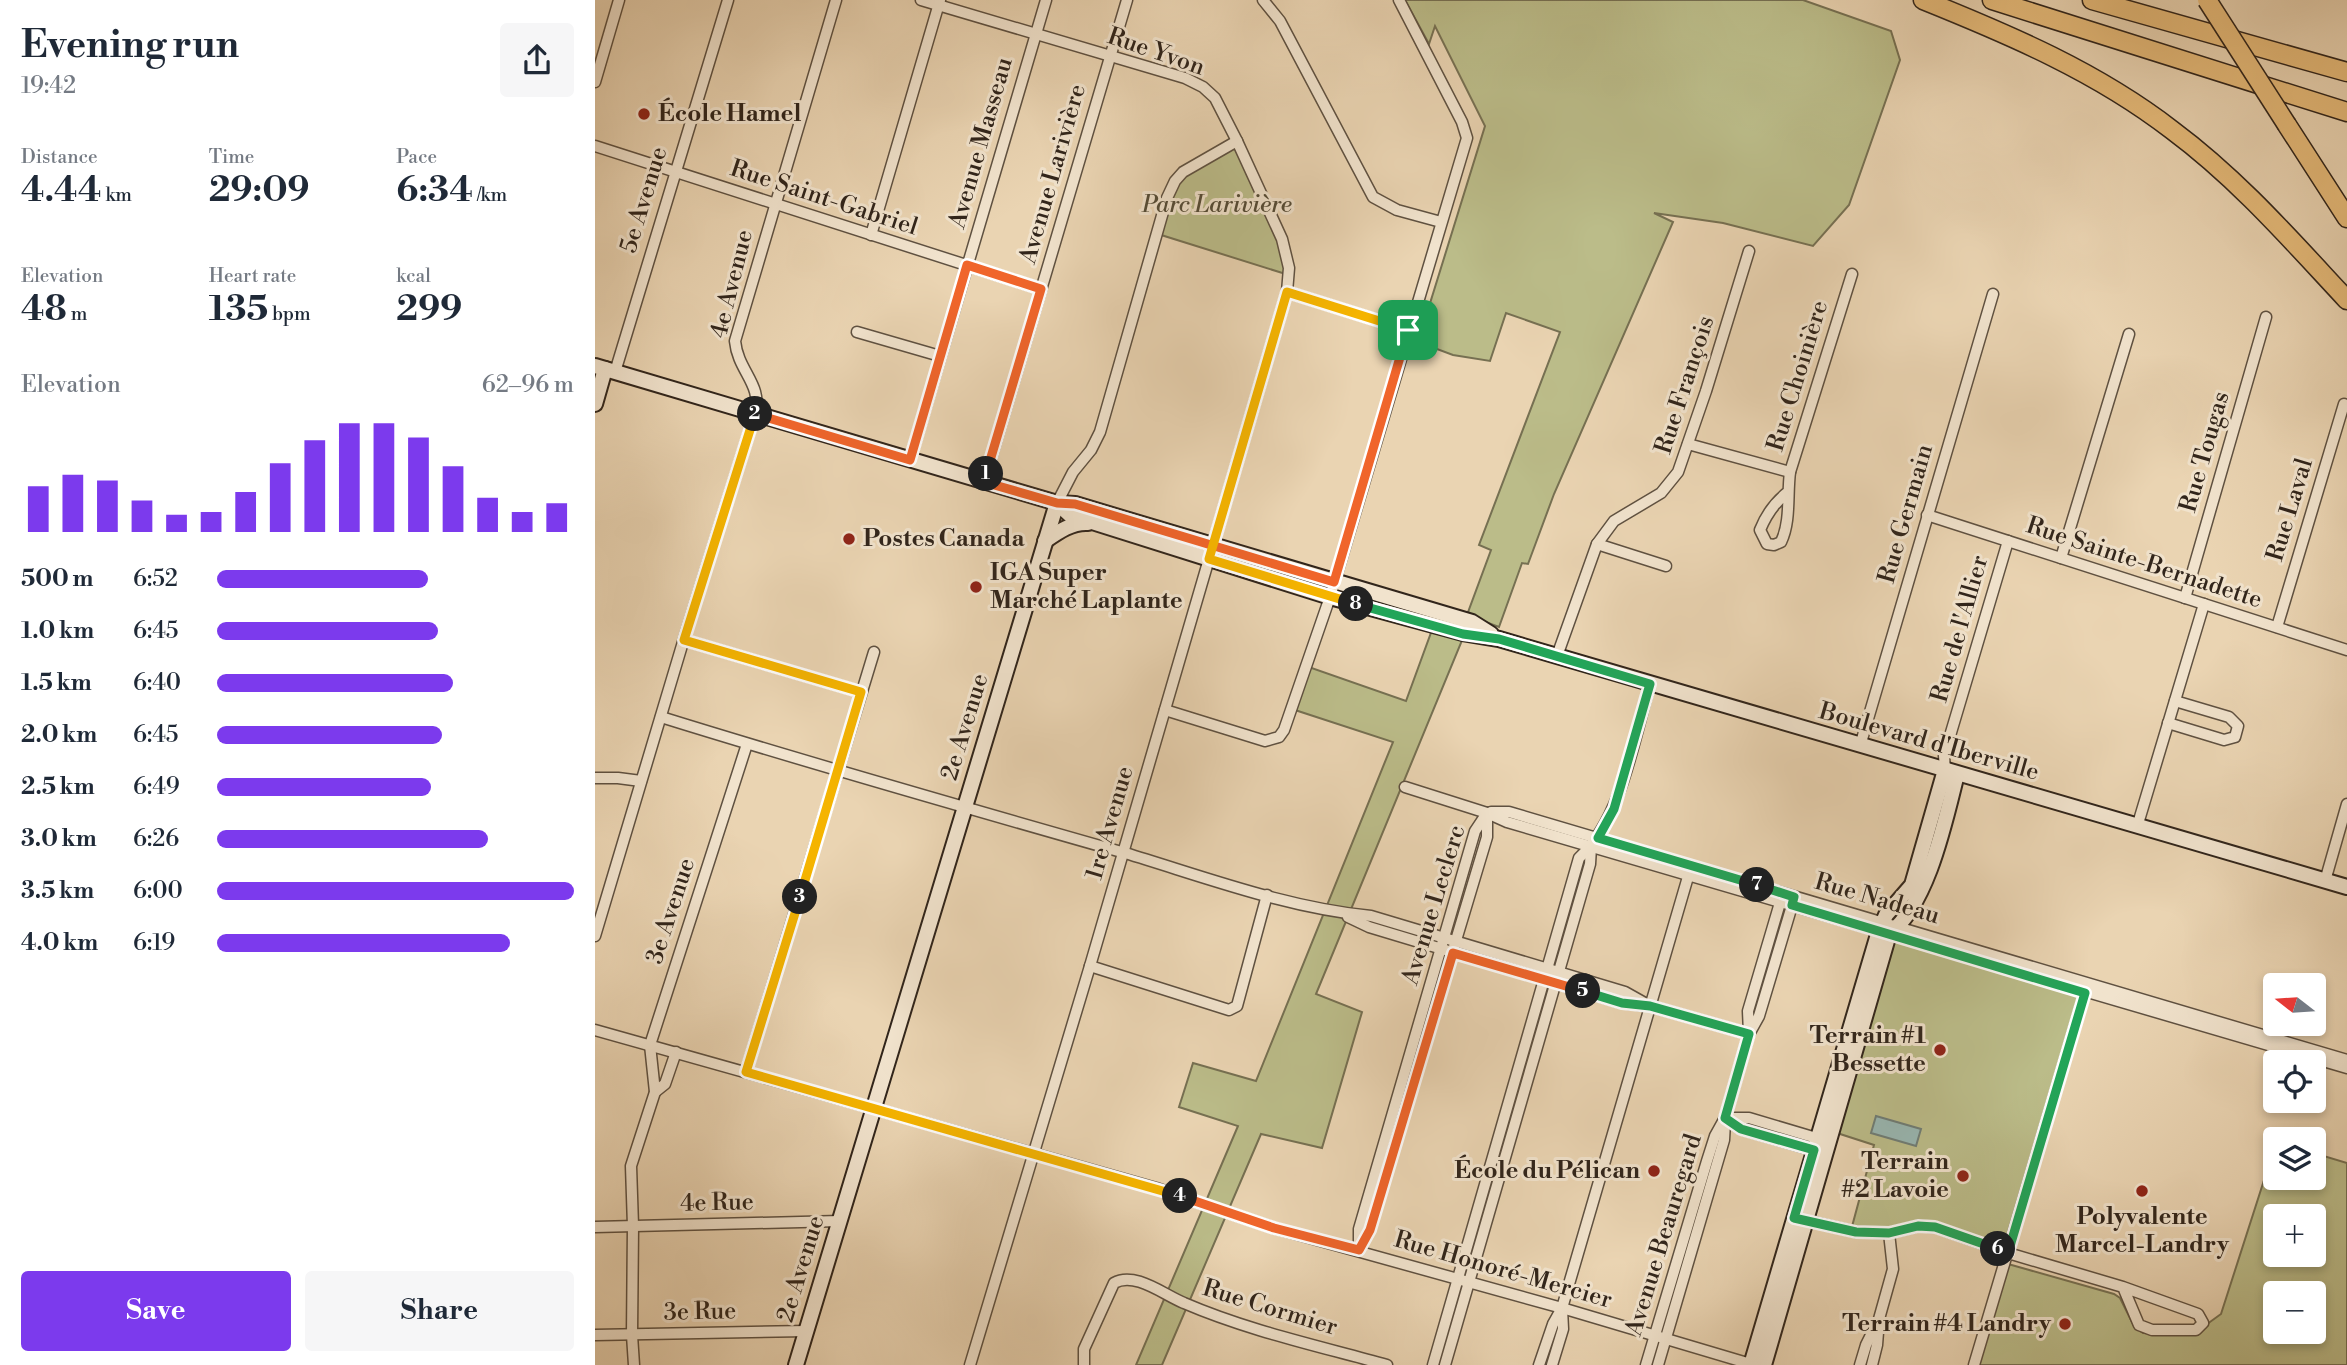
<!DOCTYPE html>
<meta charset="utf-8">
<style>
body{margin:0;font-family:"Libre Bodoni",serif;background:#f6f6f7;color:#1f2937;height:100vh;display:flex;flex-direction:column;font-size:26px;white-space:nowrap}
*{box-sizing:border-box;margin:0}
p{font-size:23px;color:#747a83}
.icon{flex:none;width:38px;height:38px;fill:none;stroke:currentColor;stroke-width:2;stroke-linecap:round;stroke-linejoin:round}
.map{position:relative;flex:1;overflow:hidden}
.details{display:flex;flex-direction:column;background:#fff;width:595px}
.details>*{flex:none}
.needle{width:46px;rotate:287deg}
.controls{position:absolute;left:1668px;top:973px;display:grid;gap:14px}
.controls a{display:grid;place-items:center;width:63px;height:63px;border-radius:7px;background:#fff;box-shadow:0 4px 10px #0003;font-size:35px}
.pin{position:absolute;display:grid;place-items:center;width:60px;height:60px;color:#fff;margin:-30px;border-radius:14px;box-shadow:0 4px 10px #0006}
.km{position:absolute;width:35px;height:35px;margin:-18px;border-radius:50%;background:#222;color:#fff;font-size:19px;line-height:35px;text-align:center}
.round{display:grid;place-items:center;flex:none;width:74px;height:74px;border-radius:7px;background:#f6f6f7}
.summary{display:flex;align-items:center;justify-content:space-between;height:119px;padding:0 21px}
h1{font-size:38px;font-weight:700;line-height:52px}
.stats{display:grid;grid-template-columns:repeat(3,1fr);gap:10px;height:119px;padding:7px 21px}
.stats div{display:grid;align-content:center}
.stats b{font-size:35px;font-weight:700}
.stats small{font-size:19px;font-weight:400}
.stats p{font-size:19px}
.chart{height:196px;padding:14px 21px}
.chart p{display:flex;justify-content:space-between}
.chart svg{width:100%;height:126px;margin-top:7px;stroke:#7c3aed;stroke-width:6}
.button{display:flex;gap:14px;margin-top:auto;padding:14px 21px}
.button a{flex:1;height:80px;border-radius:7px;background:#7c3aed;color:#fff;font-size:28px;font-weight:700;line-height:80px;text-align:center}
.button a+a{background:#f6f6f7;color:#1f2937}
ul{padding:0 21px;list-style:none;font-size:23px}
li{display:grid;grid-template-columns:112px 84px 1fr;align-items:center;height:52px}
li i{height:18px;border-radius:9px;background:#7c3aed}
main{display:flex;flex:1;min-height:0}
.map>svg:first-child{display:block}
.green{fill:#bbbc89;stroke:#767052;stroke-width:2;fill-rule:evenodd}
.water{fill:#98b7b2;stroke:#6f7d76;stroke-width:2}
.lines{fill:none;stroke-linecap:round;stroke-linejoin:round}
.street-casing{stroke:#5f5141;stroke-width:13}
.secondary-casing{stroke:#31251b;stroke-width:18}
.highway-casing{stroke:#31251b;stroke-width:21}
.street{stroke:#f1e3cd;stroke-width:10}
.secondary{stroke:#f1e3cd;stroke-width:14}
.highway{stroke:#e5ba79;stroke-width:18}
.highway-bridge-casing{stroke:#31251b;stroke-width:21;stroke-linecap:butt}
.highway-bridge{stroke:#e5ba79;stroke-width:18}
.split-1-casing{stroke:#fff;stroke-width:14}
.split-2-casing{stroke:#fff;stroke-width:14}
.split-3-casing{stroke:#fff;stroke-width:14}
.split-4-casing{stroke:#fff;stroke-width:14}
.split-5-casing{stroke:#fff;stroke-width:14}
.split-6-casing{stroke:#fff;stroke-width:14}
.split-7-casing{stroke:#fff;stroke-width:14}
.split-8-casing{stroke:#fff;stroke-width:14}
.split-9-casing{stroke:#fff;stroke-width:14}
.split-1{stroke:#f0652b;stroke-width:9}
.split-2{stroke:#f0652b;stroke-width:9}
.split-3{stroke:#f5b400;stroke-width:9}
.split-4{stroke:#f5b400;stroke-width:9}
.split-5{stroke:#f0652b;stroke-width:9}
.split-6{stroke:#22a559;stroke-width:9}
.split-7{stroke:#22a559;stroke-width:9}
.split-8{stroke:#22a559;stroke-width:9}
.split-9{stroke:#f5b400;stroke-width:9}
.poi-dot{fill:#8f2418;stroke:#f1e3cd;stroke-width:2.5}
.labels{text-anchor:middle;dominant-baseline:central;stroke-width:6;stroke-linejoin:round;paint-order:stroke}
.street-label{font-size:24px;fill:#31251b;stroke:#f1e3cd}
.poi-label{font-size:24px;font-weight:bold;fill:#31251b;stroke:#f1e3cd;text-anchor:end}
.park-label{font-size:24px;font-style:italic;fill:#544b36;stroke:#f1e3cd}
</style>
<main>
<section class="details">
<div class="summary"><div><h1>Evening run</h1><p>19:42</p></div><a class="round"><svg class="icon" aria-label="share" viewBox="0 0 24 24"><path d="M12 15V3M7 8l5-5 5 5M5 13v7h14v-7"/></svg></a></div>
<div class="stats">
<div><p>Distance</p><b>4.44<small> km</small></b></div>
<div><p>Time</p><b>29:09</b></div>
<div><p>Pace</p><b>6:34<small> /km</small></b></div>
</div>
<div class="stats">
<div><p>Elevation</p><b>48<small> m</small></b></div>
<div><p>Heart rate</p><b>135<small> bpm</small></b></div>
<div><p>kcal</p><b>299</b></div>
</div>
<div class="chart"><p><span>Elevation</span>62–96 m</p>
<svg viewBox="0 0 160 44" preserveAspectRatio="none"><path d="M5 44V28M15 44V24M25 44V26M35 44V33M45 44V38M55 44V37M65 44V30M75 44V20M85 44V12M95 44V6M105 44V6M115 44V11M125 44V21M135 44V32M145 44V37M155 44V34"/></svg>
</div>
<ul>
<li><b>500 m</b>6:52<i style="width:59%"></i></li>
<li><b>1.0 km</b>6:45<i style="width:62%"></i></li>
<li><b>1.5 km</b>6:40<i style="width:66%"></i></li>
<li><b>2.0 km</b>6:45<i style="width:63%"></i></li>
<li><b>2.5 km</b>6:49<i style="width:60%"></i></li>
<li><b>3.0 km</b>6:26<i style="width:76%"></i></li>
<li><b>3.5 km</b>6:00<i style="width:100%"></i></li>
<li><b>4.0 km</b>6:19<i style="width:82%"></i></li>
</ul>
<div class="button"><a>Save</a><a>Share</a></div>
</section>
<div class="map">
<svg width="1752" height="1365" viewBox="0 0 1752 1365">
<rect width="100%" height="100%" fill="#ead4b2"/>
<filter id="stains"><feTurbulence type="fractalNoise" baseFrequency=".00286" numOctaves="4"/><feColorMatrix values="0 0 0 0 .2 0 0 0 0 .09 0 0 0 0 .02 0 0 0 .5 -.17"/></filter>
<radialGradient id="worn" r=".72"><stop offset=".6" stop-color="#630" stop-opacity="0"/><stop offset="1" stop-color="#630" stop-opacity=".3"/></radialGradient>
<g class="green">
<path d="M810,0h398l88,31 9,29 -51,145 -36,41 -90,-23 -69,-10 19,9 -119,272 -26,70 -6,-1 -23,64 -32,-12 24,-65 -12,-5 81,-213 -54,-19 -16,48 -37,-6 -35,-13 67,-216 -50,-100 -6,18z"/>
<path d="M642,141l32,64 23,71 -134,-42 19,-55z"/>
<path d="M837,630l31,8 -147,356 46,18 -40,136 -61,-14 -99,231h-26l102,-239 -59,-19 14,-44 63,18 137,-339 -98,-32 11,-44 100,35z"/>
<path d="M1294,934l196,59 -79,253 -68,-19 -88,7 24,-89 -37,-12z"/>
<path d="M1680,1146v32h38l1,-25 33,10v202h-376l30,-103 113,32 6,4 14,28 9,7 49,2 29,-21zM1680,1216h38v39h-38zM1680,1293h38v39h-38z"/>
</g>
<path class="water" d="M1281,1116l45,13 -5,17 -45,-13z"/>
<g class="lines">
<g class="street-casing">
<g id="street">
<path d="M326,0l264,78 18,9 12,11 22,43 45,98 7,29 -2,24 -197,674 -120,399"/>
<path d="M668,0l17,21 93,176 24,13 44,12"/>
<path d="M0,82l24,-82"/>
<path d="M0,146l446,143"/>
<path d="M276,235l69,-235"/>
<path d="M692,292l121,38"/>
<path d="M262,332l83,24"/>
<path d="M20,372l113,-372"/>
<path d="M1093,444l102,28"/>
<path d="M315,460l136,-460"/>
<path d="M389,482l143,-482"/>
<path d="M1193,492c-13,10 -22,23 -28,38l7,14 7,1 7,-3c10,-21 6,-47 9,-70l62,-198"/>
<path d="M462,503l16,-31 18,-22 9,-18 67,-234 8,-17 8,-9 54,-31"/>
<path d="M1332,515l420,135"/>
<path d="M1002,544l69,22"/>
<path d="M1466,558l68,-224"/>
<path d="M1590,598l81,-281"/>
<path d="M1682,627l67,-223"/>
<path d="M89,640l177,52"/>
<path d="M962,656l40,-112 17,-23 47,-28 17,-21 28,-81 43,-140"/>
<path d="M570,710l100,31 14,-4 5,-7 46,-133 137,-459 -5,-16 -63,-122"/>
<path d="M66,717c154,48 309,92 464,136 80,24 162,55 246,63l254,76 25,14"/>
<path d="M1573,723l56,17 11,-3 3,-11 -9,-9 -54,-16"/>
<path d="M1265,746l133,-452"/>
<path d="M1350,770l-1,-14 64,-215"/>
<path d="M0,778h23l23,3"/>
<path d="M810,787l82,26 20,9 840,246"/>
<path d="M896,812h18l838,248"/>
<path d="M1542,827l67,-223"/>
<path d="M1730,881l22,-77"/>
<path d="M753,917l21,10 253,76 28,3 99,28"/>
<path d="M0,936l88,-294 72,-228c8,-30 -17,-42 -20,-73l101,-341"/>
<path d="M495,966l139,44 8,-4 30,-111"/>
<path d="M0,1030l561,158 118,40 288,80 192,57"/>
<path d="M1154,1033l-1,-22 34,-115"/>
<path d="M151,1072l128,-420"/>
<path d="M60,1092l10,-8 11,-32"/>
<path d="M1130,1118h24l74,22"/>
<path d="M1130,1119l16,10 78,23"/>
<path d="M1205,1219l56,13 33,1 29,-7 17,1 73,26 115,34 75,27 5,9 -7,7h-44l-13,-5 -16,-38"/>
<path d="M0,1227l245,-6"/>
<path d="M764,1247v-18l116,-398 12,-18"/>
<path d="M764,1250l10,-20 118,-393v-24"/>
<path d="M0,1335l212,-4"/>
<path d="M39,1365l-2,-30 1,-109 -2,-60 24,-74 -5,-47 97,-301"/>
<path d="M489,1365v-16l30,-66c21,-12 50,12 70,20 65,28 135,43 203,62"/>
<path d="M838,1365l146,-507c43,-40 55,-119 71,-174"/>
<path d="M850,1365l145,-501 1,-17"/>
<path d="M944,1365l14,-41 9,-16 128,-438"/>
<path d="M957,1365l11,-36 -1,-20"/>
<path d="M1051,1365l61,-204 8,-25 10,-18 24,-84 10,-18 35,-117"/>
<path d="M1063,1365l66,-225 1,-18"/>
<path d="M1265,1365l6,-20 11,-22"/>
<path d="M1277,1365l5,-20 2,-26 14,-50 -4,-36"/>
<path d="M1379,1365l113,-379"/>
</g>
</g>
<g class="secondary-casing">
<g id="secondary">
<path d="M0,366l462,137 18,1 397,118 19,12"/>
<path d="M0,404l10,-35"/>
<path d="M462,503l13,12 260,82 133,36 36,6 848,248"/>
<path d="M450,541c13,-9 27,-19 43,-18"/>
<path d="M201,1365l261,-862"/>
<path d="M1156,1365l128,-434 7,-16 26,-30 33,-115"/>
<path d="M1169,1365l125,-431c39,-30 56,-113 68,-160"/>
</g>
</g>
<g class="highway-casing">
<g id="highway">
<path d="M1328,0c87,35 174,72 249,130 66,49 119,110 175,170"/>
<path d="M1397,0l355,112"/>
<path d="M1497,0l255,72"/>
<path d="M1692,125l60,93"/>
</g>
</g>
<use href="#street" class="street"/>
<use href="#secondary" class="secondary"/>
<use href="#highway" class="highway"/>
<g class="highway-bridge-casing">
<path id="highway-bridge" d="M1612,0l80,125"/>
</g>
<use href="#highway-bridge" class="highway-bridge"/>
</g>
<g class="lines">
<g class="split-1-casing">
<path id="split-1" d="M391,474l-2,8 73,21 18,1 259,78 74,-252"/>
</g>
<g class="split-2-casing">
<path id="split-2" d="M160,414l155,46 57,-195 74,24 -55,185"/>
</g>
<g class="split-3-casing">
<path id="split-3" d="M160,414l-71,226 177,52 -61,205"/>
</g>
<g class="split-4-casing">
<path id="split-4" d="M205,897l-54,175 434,124"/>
</g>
<g class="split-5-casing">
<path id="split-5" d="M585,1196l94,32 85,22 11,-20 83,-277 130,38"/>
</g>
<g class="split-6-casing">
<path id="split-6" d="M988,991l39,12 28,3 99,28 -24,84 16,11 73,21 -20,68 62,14 33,1 29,-7 17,1 63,22"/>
</g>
<g class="split-7-casing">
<path id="split-7" d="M1162,885l37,12 -2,8 293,88 -77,260 -10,-4"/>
</g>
<g class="split-8-casing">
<path id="split-8" d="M761,604l107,30 36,5 151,45 -36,125 -16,29 159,47"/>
</g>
<g class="split-9-casing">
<path id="split-9" d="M761,604l-147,-45 78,-267 121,38"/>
</g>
<use href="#split-1" class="split-1"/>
<use href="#split-2" class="split-2"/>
<use href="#split-3" class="split-3"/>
<use href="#split-4" class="split-4"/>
<use href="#split-5" class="split-5"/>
<use href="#split-6" class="split-6"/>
<use href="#split-7" class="split-7"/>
<use href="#split-8" class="split-8"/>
<use href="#split-9" class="split-9"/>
</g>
<g class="poi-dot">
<circle cx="49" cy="114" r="7"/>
<circle cx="254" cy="539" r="7"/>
<circle cx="381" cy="587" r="7"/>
<circle cx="1345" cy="1050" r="7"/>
<circle cx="1059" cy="1171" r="7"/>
<circle cx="1368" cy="1176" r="7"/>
<circle cx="1547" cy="1191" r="7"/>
<circle cx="1470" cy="1324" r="7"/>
</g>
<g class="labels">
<g class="street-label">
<text transform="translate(561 52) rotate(19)">Rue Yvon</text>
<text transform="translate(386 143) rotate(-74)">Avenue Masseau</text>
<text transform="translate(458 174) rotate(-74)">Avenue Larivière</text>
<text transform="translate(229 198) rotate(18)">Rue Saint-Gabriel</text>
<text transform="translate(49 200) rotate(-73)">5e Avenue</text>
<text transform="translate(137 284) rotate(-76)">4e Avenue</text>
<text transform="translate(1203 376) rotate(-73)">Rue Choinière</text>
<text transform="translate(1090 385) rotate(-72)">Rue François</text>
<text transform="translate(1610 452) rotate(-74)">Rue Tougas</text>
<text transform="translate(1695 510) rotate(-73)">Rue Laval</text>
<text transform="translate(1311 514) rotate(-74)">Rue Germain</text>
<text transform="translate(1549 563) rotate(18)">Rue Sainte-Bernadette</text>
<text transform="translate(1365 629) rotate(-74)">Rue de l'Allier</text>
<text transform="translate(370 727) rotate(-73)">2e Avenue</text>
<text transform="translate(1334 742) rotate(16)">Boulevard d'Iberville</text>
<text transform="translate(515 823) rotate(-74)">1re Avenue</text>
<text transform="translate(1282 899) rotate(16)">Rue Nadeau</text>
<text transform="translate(839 905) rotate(-73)">Avenue Leclerc</text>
<text transform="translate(76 911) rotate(-72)">3e Avenue</text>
<text transform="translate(122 1203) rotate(-1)">4e Rue</text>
<text transform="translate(1069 1235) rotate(-73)">Avenue Beauregard</text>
<text transform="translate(206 1269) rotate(-73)">2e Avenue</text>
<text transform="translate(908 1270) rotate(16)">Rue Honoré-Mercier</text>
<text transform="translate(675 1308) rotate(17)">Rue Cormier</text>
<text transform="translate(105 1312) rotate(-1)">3e Rue</text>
</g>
<g class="poi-label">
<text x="63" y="114" text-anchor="start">École Hamel</text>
<text x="268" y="539" text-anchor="start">Postes Canada</text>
<text x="395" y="573" text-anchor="start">IGA Super<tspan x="395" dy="28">Marché Laplante</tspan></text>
<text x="1331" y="1036">Terrain #1<tspan x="1331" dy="28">Bessette</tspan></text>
<text x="1354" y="1162">Terrain<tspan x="1354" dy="28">#2 Lavoie</tspan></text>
<text x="1045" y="1171">École du Pélican</text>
<text x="1547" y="1217" text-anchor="middle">Polyvalente<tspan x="1547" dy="28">Marcel-Landry</tspan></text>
<text x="1456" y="1324">Terrain #4 Landry</text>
</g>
<g class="park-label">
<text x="622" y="205">Parc Larivière</text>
</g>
</g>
<rect width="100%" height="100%" filter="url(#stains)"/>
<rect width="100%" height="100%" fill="url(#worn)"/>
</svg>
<div class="controls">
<a><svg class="needle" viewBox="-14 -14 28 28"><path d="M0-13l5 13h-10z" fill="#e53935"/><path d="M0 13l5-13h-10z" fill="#747a83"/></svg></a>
<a><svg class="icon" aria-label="locate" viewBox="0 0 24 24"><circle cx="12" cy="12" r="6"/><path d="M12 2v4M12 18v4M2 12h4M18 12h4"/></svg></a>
<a><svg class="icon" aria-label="layers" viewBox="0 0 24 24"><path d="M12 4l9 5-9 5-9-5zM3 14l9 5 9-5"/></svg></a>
<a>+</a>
<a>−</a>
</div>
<div class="pin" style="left:813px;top:330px;background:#1e9e55"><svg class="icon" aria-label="arrive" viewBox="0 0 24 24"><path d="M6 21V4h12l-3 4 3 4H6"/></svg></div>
<b class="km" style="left:391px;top:474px">1</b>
<b class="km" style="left:160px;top:414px">2</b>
<b class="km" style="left:205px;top:897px">3</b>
<b class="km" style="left:585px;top:1196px">4</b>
<b class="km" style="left:988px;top:991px">5</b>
<b class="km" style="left:1403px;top:1249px">6</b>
<b class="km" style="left:1162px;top:885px">7</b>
<b class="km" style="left:761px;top:604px">8</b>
</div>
</main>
